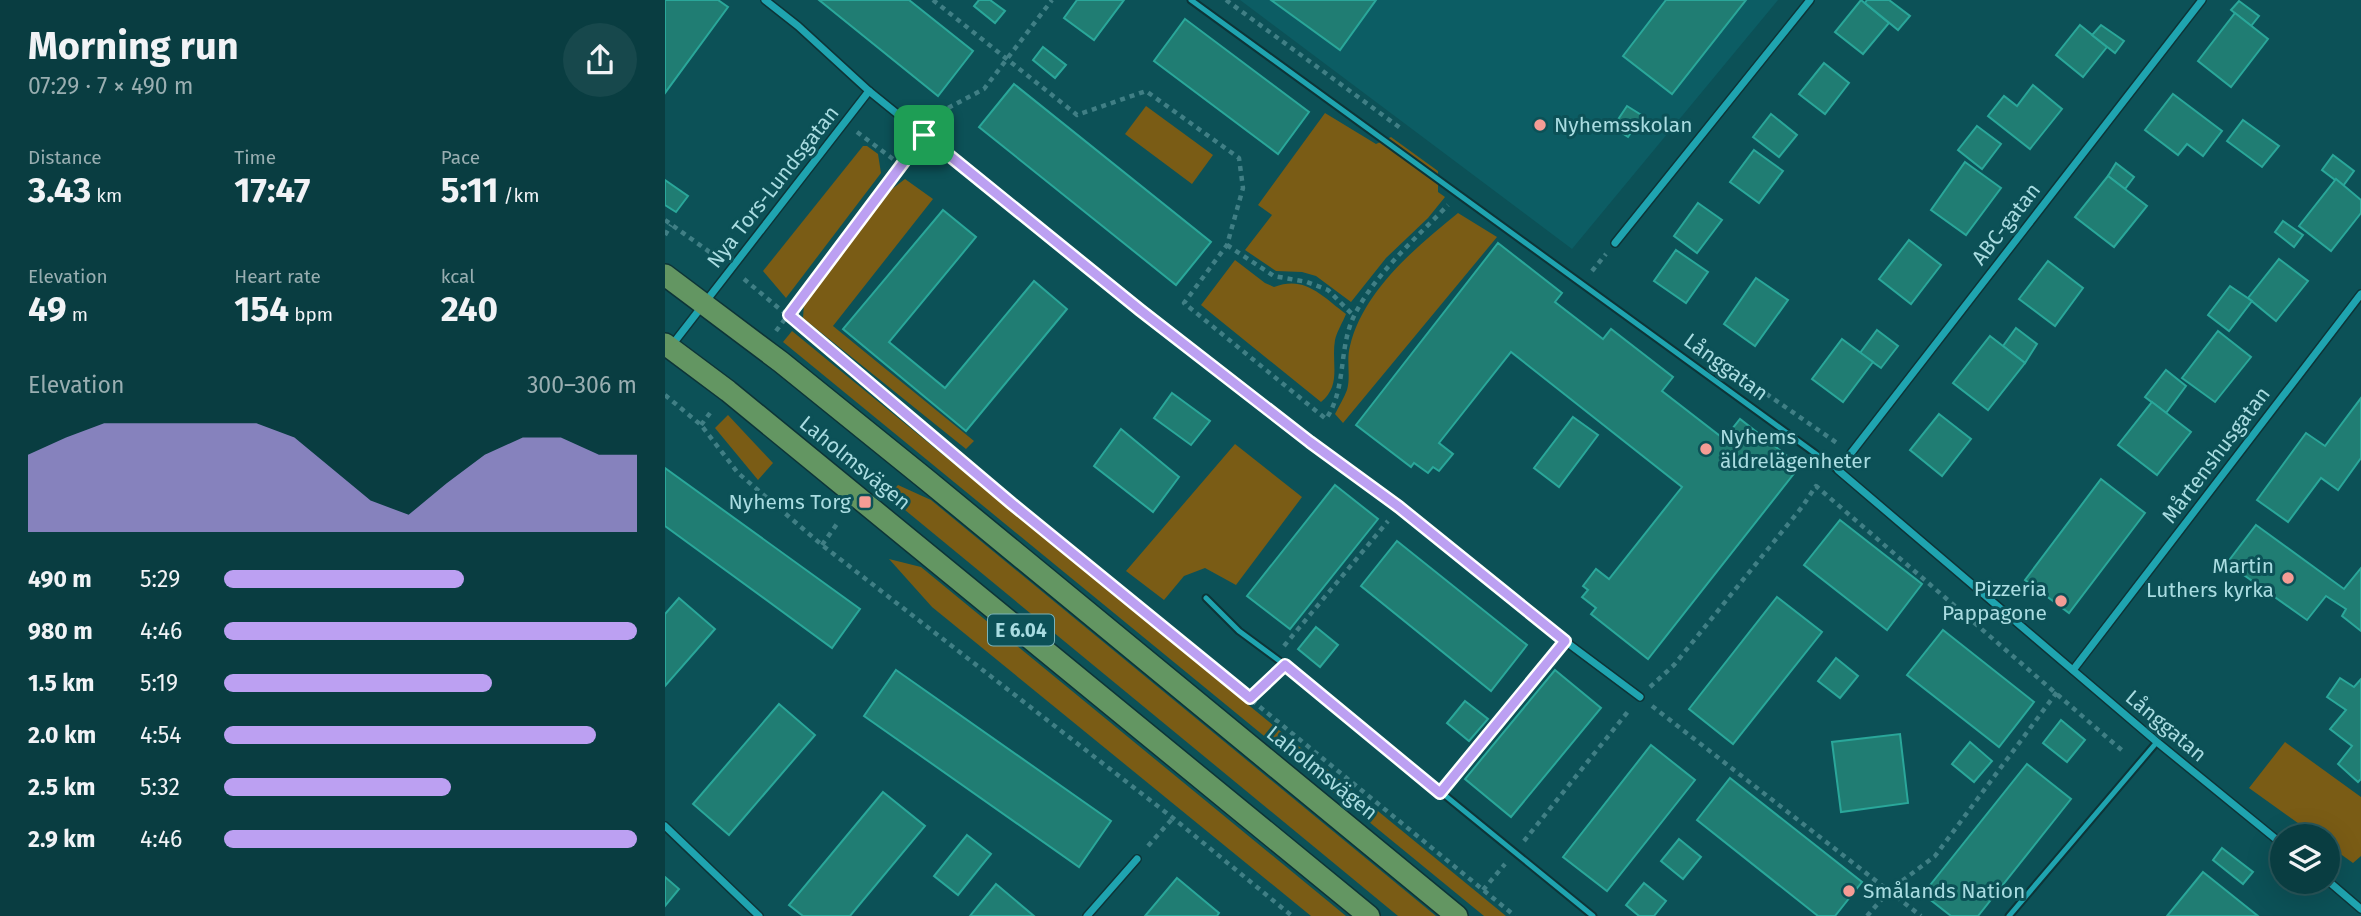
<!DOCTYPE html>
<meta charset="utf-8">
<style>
body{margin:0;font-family:"Fira Sans",sans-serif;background:#17484c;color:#f1f3f6;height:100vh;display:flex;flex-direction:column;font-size:26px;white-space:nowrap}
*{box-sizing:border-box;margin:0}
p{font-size:23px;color:#99aeb1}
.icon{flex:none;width:38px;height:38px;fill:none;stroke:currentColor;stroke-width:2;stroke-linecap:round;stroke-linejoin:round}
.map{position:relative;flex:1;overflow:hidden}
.side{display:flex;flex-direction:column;background:#093d41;width:665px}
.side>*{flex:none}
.controls{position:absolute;left:1605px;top:824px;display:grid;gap:14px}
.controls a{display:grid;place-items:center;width:70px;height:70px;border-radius:50%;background:#093d41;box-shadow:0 7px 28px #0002,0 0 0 2px #29565a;font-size:35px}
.pin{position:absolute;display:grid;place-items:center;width:60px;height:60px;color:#fff;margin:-30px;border-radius:14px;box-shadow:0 4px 10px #0006}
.round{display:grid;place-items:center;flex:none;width:74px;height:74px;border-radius:37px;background:#17484c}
.head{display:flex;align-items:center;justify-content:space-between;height:119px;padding:0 28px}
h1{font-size:38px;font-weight:700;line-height:52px}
.figures{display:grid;grid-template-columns:repeat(3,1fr);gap:10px;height:119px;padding:7px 28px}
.figures div{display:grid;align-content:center}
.figures b{font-size:35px;font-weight:700}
.figures small{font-size:19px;font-weight:400}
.figures p{font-size:19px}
.chart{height:196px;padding:14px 28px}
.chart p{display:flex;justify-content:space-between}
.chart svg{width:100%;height:126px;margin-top:7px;fill:#bca0f2;opacity:.7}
ul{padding:0 28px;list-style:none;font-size:23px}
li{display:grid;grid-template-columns:112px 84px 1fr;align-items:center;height:52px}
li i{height:18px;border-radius:9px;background:#bca0f2}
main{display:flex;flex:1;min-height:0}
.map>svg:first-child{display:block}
.built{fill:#0c5d64}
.green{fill:#7a5c15}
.building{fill:#207d73;stroke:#2aa79a;stroke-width:2}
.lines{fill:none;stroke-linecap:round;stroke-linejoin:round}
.lane-casing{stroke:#0d3437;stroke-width:9}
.street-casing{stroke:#0d3437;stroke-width:10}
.highway-casing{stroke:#0d3437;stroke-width:24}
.path{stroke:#407f85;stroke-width:4.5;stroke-dasharray:5 5;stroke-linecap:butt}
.lane{stroke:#1fa4b0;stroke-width:5}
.street{stroke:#1fa4b0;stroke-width:7}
.highway{stroke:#639662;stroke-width:21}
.route-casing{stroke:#fff;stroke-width:14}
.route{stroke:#bca0f2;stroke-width:9}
.poi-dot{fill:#f59c95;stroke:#0c5157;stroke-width:2.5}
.labels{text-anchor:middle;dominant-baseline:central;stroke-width:6;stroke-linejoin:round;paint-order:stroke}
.shield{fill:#0c5157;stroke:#7ab2b8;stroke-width:2}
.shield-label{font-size:19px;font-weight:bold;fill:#a9dce1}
.poi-label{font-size:21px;fill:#a9dce1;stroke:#0c5157;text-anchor:start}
.street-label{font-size:21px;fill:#a9dce1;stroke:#0c5157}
</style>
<main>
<section class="side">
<div class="head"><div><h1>Morning run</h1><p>07:29 · 7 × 490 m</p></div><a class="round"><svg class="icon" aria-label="share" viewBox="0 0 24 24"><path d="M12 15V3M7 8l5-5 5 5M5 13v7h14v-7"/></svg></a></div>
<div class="figures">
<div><p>Distance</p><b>3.43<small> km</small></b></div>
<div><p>Time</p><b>17:47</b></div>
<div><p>Pace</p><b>5:11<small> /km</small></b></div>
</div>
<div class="figures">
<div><p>Elevation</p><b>49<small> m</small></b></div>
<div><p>Heart rate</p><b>154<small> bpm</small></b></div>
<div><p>kcal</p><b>240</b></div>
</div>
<div class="chart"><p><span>Elevation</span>300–306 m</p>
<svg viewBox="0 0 160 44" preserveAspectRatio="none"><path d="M0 44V17L10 11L20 6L30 6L40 6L50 6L60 6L70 11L80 22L90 33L100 38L110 27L120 17L130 11L140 11L150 17L160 17V44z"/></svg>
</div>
<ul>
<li><b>490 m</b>5:29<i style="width:58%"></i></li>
<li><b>980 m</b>4:46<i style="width:100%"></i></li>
<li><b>1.5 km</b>5:19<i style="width:65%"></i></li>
<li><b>2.0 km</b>4:54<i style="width:90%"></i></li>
<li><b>2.5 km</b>5:32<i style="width:55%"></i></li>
<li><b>2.9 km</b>4:46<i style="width:100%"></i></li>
</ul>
</section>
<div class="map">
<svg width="1696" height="916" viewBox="0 0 1696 916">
<rect width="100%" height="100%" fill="#0c5157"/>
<path class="built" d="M575,0h538l-206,249z"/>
<g class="green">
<path d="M481,106l67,49 -21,29 -67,-50z"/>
<path d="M660,113l51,31 15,-7 47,34v21l7,5 -17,21 -42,40 -35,44 -35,-26 -14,-4 -26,-1 -31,-21 27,-35 -14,-10z"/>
<path d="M198,146h4l11,8 3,19 -95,125 -23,-27z"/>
<path d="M240,179l28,20 -100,127 141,115 -8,8 -163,-131 1,-15 88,-114z"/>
<path d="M793,213l39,24 -154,186 -8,-9c4,-8 9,-16 12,-24 4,-14 -1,-30 3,-44 13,-55 66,-99 108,-133z"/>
<path d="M570,260l30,23 9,4c31,-12 48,9 72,27 -3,8 -9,17 -11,26 -4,23 7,45 -14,62l-120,-97z"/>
<path d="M127,331l714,585h-22l-701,-574z"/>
<path d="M63,415l45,48 -15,17 -43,-52z"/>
<path d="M570,444l67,53 -66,88 -31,-17 -21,8 -20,24 -38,-29z"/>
<path d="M233,485l33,15 505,416h-38l-510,-420z"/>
<path d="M224,559l32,8 425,349h-35l-379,-309z"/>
<path d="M1620,742l76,55v59l-8,7 -25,-18 -1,-9h-11l-67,-48z"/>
</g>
<g class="building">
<path d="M0,0h53l10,7 -63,86z"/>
<path d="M154,0h90l64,51 -35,45z"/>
<path d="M314,0h11l15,11 -10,12 -21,-17z"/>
<path d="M412,0h47l-30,40 -30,-22z"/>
<path d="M606,0h105l-36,50z"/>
<path d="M1001,0h80l-74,94 -49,-38z"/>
<path d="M1196,0l28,23 -26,31 -28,-22z"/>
<path d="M1202,0h22l21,16 -12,14 -33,-27z"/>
<path d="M1574,1l20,15 -8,10 -20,-16z"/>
<path d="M1570,13l33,26 -37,48 -33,-26z"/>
<path d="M520,19l124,93 -31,42 -124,-93z"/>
<path d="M1415,25l27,22 -24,30 -27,-22z"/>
<path d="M1436,25l23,16 -9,12 -23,-18z"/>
<path d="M378,47l23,18 -11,13 -22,-18z"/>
<path d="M1159,63l25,20 -24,31 -26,-20z"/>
<path d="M349,84l197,158 -35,43 -197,-158z"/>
<path d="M1368,85l29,24 -32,40 -42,-33 16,-20 13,10z"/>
<path d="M1508,94l49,37 -19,25 -16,-12 -9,11 -33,-25z"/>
<path d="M962,106l16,10 -15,21 -15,-10z"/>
<path d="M1106,114l26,21 -18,22 -26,-20z"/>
<path d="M1578,120l36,26 -17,21 -35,-26z"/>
<path d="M1312,126l24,18 -19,25 -24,-19z"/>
<path d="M1089,150l29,21 -24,32 -29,-21z"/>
<path d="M1668,155l21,16 -11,15 -21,-16z"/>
<path d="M1300,162l36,26 -35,47 -35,-25z"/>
<path d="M1451,163l18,14 -9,12 -17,-13z"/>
<path d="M1443,176l39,30 -33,41 -39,-30z"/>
<path d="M1671,179l25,21v13l-30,38 -32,-25z"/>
<path d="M0,180l23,16 -12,16 -11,-7z"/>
<path d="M1033,203l24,17 -25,33 -23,-17z"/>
<path d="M278,210l33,27 -87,105 56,46 89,-107 33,28 -101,122 -123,-102z"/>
<path d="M1618,221l20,14 -9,12 -19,-15z"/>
<path d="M1244,240l32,25 -30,39 -32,-25z"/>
<path d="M833,243l64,50 -7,9 48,37 8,-10 62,48 -11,14 62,48 16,-20 60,47 -152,193 -57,-45 5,-6 -14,-11 6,-7 -5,-4 13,-17 13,10 73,-92 -171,-135 -72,91 14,11 -14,17 -6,-4 -5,6 -14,-10 -3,4 -55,-42z"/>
<path d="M1011,250l32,22 -22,31 -32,-22z"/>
<path d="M1614,259l29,22 -32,40 -28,-23z"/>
<path d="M1383,261l35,27 -28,38 -36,-27z"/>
<path d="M1091,278l32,22 -33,46 -31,-22z"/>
<path d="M1565,286l22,15 -23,30 -21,-16z"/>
<path d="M1351,328l21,16 -12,19 -22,-17z"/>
<path d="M1212,330l21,16 -17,22 -21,-15z"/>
<path d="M1553,331l33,26 -36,45 -33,-24z"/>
<path d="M1325,336l35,27 -37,47 -35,-27z"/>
<path d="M1177,339l31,23 -30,40 -31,-23z"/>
<path d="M1501,370l20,16 -20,27 -21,-16z"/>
<path d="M507,393l38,28 -19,24 -37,-27z"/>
<path d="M1696,398v60l-23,32 -17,-12 -33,44 -31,-22 49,-67 19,13z"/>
<path d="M1487,402l39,30 -34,43 -39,-30z"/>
<path d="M1274,414l32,25 -29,37 -32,-26z"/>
<path d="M908,417l25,18 -39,52 -25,-19z"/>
<path d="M456,429l58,48 -26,35 -59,-46z"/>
<path d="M0,468l195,141 -28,39 -167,-122z"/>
<path d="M1436,479l44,34 -76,100 -44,-33z"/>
<path d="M670,485l43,34 -88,110 -43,-33z"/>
<path d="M1175,520l82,64 -35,46 -83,-65z"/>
<path d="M1591,525l88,64 17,-21v63l-19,-15 4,-7 -20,-13 -19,24 -80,-57z"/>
<path d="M732,541l130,104 -36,46 -130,-105z"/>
<path d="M1112,597l45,35 -89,112 -44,-35z"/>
<path d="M14,598l36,31 -50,57v-72z"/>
<path d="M651,627l22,18 -18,22 -22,-18z"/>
<path d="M1278,630l91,72 -35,45 -92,-72z"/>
<path d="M1171,658l22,18 -18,22 -22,-17z"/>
<path d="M231,670l215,151 -32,46 -215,-151z"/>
<path d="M890,670l46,38 -90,109 -46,-38z"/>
<path d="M1675,678l14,9 7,-8v100l-3,3 -20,-18 14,-18 -22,-17 16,-19 -19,-13z"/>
<path d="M800,701l23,18 -19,22 -22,-18z"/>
<path d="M114,704l36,31 -86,100 -36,-31z"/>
<path d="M1396,720l24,20 -18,22 -24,-19z"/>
<path d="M1235,734l8,69 -67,9 -9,-70z"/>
<path d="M1305,742l22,19 -18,21 -22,-18z"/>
<path d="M986,745l44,35 -88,111 -44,-34z"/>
<path d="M1362,764l44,35 -93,117h-27l-28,-22z"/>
<path d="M1065,778l132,104 -27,34h-17l-121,-96z"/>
<path d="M218,792l42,34 -75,90h-47l-14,-11z"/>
<path d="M302,835l24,19 -33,41 -24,-19z"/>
<path d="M1014,839l22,18 -18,22 -22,-18z"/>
<path d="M1557,848l31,24 -10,12 -30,-24z"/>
<path d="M1538,872l55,44h-91z"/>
<path d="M0,877l14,12 -14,17z"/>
<path d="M512,878l42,35 -2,3h-72z"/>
<path d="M979,883l22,18 -12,15h-15l-13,-11z"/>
<path d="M331,884l38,32h-64z"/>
</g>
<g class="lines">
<g class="lane-casing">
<g id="lane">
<path d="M526,0l647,470"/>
<path d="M541,598l33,33 46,34 308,251"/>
<path d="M1344,916l148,-174"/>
</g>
</g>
<g class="street-casing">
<g id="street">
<path d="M100,0l33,26 71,65 271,219 170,132 89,65 166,134 75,56"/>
<path d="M1537,0l-364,470 319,272 125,102"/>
<path d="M950,243l195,-243"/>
<path d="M7,345l197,-254"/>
<path d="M1408,670l288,-376"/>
<path d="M0,826l94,90"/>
<path d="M1662,880l34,29"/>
<path d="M422,916l50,-57"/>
</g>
</g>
<g class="highway-casing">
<g id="highway">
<path d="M0,275l116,87 146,118 530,436"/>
<path d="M0,344l63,47 641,525"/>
</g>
</g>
<g class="path">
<path d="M268,0l144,115 69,-24 93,67 4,30 -16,57 -43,58 142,116c21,-31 12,-70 28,-103 20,-41 63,-79 94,-111"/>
<path d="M561,0l177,130"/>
<path d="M270,123l13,-15 36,-19 68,-89"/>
<path d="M192,132l44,33"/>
<path d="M0,220l53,38"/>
<path d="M0,235l6,-10"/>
<path d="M562,245l47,31 33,6 21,8 26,26"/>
<path d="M927,271l14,-17"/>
<path d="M79,279l267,224 504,413"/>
<path d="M111,331l138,-183"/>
<path d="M1093,388l79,55"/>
<path d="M0,395l36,30 37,48 84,72 351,273 119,98"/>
<path d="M36,425l12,-16"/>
<path d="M157,545l17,-24"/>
<path d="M619,646l104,-125"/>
<path d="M985,687l24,-22 128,-158 14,-21 309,267"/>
<path d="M585,698l24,-23"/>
<path d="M987,706l269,210"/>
<path d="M785,781l105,-128"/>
<path d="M859,841l106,-132"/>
<path d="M483,846l25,-28"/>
<path d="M818,890l22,-26"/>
<path d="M1202,916l22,-25 46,-35 122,-164"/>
</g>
<use href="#lane" class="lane"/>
<use href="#street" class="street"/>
<use href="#highway" class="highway"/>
</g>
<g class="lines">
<g class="route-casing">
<path id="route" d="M259,135l216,175 170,132 89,65 166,134 -125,152 -155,-128 -35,33 -239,-195 -222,-188z"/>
</g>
<use href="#route" class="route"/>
</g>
<g class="poi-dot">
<circle cx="875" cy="125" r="7"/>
<circle cx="1041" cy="449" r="7"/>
<rect x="193" y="495" width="14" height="14" rx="3.5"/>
<circle cx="1623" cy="578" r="7"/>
<circle cx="1396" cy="601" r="7"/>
<circle cx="1184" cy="891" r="7"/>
</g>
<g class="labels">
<rect class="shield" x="323" y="614.5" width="66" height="31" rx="5"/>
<g class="shield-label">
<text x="356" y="630">E 6.04</text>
</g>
<g class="poi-label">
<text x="889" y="125">Nyhemsskolan</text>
<text x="1055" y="437">Nyhems<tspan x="1055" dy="24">äldrelägenheter</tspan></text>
<text x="186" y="502" text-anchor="end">Nyhems Torg</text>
<text x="1609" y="566" text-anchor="end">Martin<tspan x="1609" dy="24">Luthers kyrka</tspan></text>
<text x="1382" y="589" text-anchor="end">Pizzeria<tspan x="1382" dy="24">Pappagone</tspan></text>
<text x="1198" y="891">Smålands Nation</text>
</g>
<g class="street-label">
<text transform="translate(108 187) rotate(-52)">Nya Tors-Lundsgatan</text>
<text transform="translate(1341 224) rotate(-52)">ABC-gatan</text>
<text transform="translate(1061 367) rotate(36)">Långgatan</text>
<text transform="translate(1551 455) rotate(-53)">Mårtenshusgatan</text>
<text transform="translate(190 463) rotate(39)">Laholmsvägen</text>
<text transform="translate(1501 726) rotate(40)">Långgatan</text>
<text transform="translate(657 773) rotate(39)">Laholmsvägen</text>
</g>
</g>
</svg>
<div class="controls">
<a><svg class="icon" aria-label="layers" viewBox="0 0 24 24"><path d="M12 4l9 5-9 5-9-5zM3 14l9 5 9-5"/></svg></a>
</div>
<div class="pin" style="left:259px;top:135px;background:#1e9e55"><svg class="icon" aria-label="arrive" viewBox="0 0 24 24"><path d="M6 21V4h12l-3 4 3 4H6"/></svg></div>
</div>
</main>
